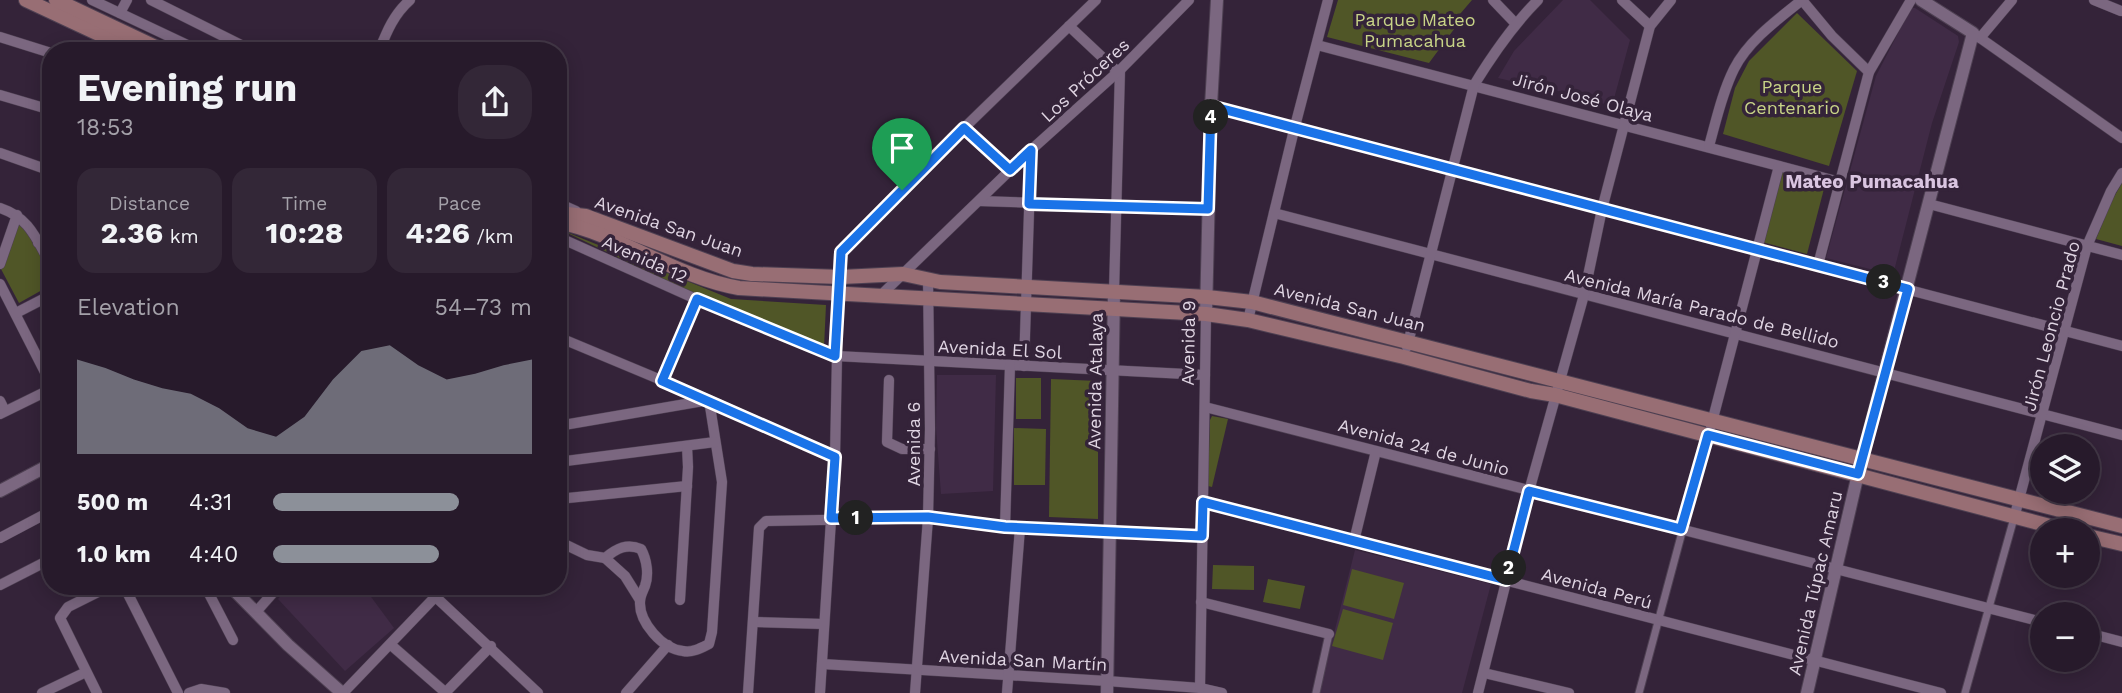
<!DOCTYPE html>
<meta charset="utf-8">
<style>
body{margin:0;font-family:"Work Sans",sans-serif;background:#332737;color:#f1f3f6;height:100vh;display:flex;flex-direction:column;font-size:26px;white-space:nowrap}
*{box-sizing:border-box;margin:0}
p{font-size:23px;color:#a4a1a9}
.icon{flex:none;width:38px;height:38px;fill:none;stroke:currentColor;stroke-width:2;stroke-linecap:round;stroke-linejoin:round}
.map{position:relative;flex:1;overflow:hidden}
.sheet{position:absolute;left:42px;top:42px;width:525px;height:553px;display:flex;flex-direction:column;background:#271a2b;border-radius:28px;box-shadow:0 4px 18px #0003,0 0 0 2px #433847}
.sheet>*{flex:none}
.controls{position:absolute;left:2030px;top:434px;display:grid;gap:14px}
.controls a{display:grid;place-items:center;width:70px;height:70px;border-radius:50%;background:#271a2b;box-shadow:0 4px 18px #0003,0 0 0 2px #433847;font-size:35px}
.pin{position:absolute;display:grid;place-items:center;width:60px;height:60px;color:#fff;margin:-72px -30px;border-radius:50% 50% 50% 0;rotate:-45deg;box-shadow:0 0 7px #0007}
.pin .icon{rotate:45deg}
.km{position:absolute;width:35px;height:35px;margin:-18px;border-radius:50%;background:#222;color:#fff;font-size:19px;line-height:35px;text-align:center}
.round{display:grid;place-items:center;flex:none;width:74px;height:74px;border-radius:28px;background:#332737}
.headline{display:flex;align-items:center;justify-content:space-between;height:119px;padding:0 35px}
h1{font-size:38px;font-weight:700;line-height:52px}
.stats{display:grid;grid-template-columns:repeat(3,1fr);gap:10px;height:119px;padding:7px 35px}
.stats div{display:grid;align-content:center;border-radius:18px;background:#332737;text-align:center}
.stats b{font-size:30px;font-weight:700}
.stats small{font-size:19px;font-weight:400}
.stats p{font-size:19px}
.chart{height:196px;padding:14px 35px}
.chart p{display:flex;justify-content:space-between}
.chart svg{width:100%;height:126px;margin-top:7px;fill:#8c9099;opacity:.7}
ul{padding:0 35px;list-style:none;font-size:23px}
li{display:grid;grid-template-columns:112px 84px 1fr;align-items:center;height:52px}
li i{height:18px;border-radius:9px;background:#8c9099}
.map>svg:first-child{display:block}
.built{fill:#402b46}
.green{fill:#505627}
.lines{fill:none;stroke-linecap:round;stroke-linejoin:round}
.pedestrian-casing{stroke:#4e4052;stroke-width:9}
.minor-casing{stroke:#4e4052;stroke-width:11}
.tertiary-casing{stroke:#4e4052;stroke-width:14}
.secondary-casing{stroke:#4e4052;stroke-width:16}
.pedestrian{stroke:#7b6780;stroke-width:7}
.minor{stroke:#7b6780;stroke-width:10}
.tertiary{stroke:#7b6780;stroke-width:12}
.secondary{stroke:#986e74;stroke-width:14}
.route-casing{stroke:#fff;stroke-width:14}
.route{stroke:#1a73e8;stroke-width:9}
.labels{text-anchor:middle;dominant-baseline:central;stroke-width:7;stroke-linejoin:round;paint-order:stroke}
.park-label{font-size:18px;fill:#c8d487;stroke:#342339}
.street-label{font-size:18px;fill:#dfd4e2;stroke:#342339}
.neighbourhood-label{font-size:19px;font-weight:bold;fill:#dac5e1;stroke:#342339}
</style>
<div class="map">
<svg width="2122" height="693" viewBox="0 0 2122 693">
<rect width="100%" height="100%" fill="#342339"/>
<g class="built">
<path d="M1563,0h27l40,40 -18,66 -94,-26 -3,2 -17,-4 16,-27z"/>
<path d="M1911,8h4l43,28 1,6 -27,81 -38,148 -4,3 -64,-16 50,-182z"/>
<path d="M937,375h59l-3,116 -52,3 -5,-66z"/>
<path d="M1355,550l136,34 -29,109h-143z"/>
<path d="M289,586h74l31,42 -49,43 -67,-72z"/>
</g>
<g class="green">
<path d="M1338,0h134l-12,14 3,3 -34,46 -102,-26z"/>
<path d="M1797,13l60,58 -28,95 -106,-32 12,-46 14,-27z"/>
<path d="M1781,169l45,12 -19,73 -45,-12z"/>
<path d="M2122,183v63l-26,-7 15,-37z"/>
<path d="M16,223l7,2 28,47v13l-32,18 -18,-34z"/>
<path d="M559,229l172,70 95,6 -2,42 -117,-47z"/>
<rect x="1016" y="378" width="25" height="41"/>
<path d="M1051,379l47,2v138l-49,-2z"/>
<path d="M1212,416l16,3 -16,68 -4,-1 2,-66z"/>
<path d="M1014,428l32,1 -1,56h-31z"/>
<path d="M1213,565l41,1v24l-42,-1z"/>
<path d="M1352,569l52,14 -10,36 -51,-14z"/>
<path d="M1268,579l37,7 -5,23 -37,-7z"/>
<path d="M1343,609l50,14 -10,37 -51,-14z"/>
</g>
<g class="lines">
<g class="pedestrian-casing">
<g id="pedestrian">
<path d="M1316,693l13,-59"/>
<path d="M1639,693l69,-258"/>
<path d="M1965,693l49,-175"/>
</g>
</g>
<g class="minor-casing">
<g id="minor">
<path d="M92,0l108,51"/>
<path d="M151,0l102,51"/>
<path d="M1493,0l22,23"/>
<path d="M1622,0l28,26"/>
<path d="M1802,0l30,36 37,36"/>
<path d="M2094,0l27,11"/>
<path d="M120,13l7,-13"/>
<path d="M1069,26l49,46"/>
<path d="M1973,33l149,105"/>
<path d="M0,37l51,16"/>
<path d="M1980,38l32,-38"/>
<path d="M1317,45l523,137"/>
<path d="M379,51c8,-20 15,-37 31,-51"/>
<path d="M0,95l51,15"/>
<path d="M1211,106l911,240"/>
<path d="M964,128l47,42"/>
<path d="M1709,146c7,-25 13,-53 25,-77 14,-28 43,-49 68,-69"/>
<path d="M0,153l51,18"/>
<path d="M979,201l229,8"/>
<path d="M558,203l18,8"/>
<path d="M1929,204l193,51"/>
<path d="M0,208c30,10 36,31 51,57"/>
<path d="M1274,213l848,222"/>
<path d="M558,237l158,71 120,48 369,19"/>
<path d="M38,243l13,-7"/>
<path d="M0,264l17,-49"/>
<path d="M1818,265l51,-193 42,-72"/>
<path d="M0,284l51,100"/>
<path d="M1114,292l6,-222"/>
<path d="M879,297l152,-147 89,-80 69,-70"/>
<path d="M16,313l35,-18"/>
<path d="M1248,320l46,-190 34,-130"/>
<path d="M558,337l151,63 126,57"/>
<path d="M1407,347l67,-262c19,-31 38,-59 64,-85"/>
<path d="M1024,366l7,-216"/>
<path d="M889,380l-2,62 15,7h28"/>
<path d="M662,381l35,-82"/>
<path d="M0,401l5,10"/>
<path d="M1205,407l837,215"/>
<path d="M0,414l51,-25"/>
<path d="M558,426l151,-26 13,82 -10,150 -3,12c-8,4 -17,9 -26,7 -21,-2 -44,-29 -43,-49 0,-6 3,-11 5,-16 4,-11 2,-26 -4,-37 -14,-6 -24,-1 -36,9l-18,-3 -29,-14"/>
<path d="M1711,426l68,-260"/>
<path d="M558,462l157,-20"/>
<path d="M558,499l129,-13"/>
<path d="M1203,502l738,191"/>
<path d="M2014,518l73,-272 24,-55 11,-18"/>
<path d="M1005,527l5,-162"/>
<path d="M0,538l51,-27"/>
<path d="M1354,541l22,-90"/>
<path d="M605,558l20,18 15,24"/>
<path d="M0,585l51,-26"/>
<path d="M124,586l54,107"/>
<path d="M205,586l28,54"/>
<path d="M424,586l114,107"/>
<path d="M680,600l8,-133 -1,-21"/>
<path d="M1201,602l128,32"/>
<path d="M256,612l23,-26"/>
<path d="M754,622l70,2"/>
<path d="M2088,633l34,9"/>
<path d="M391,645l55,48"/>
<path d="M822,664l285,17 93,7 22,5"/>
<path d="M1484,673l85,20"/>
<path d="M1200,688l6,-374"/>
<path d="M42,693l44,-21"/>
<path d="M97,693l-37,-75 8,-11 42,-21"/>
<path d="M189,693l12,-4 24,4"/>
<path d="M343,693l92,-96"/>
<path d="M445,693l46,-47"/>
<path d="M626,693l42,-48"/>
<path d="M748,693l11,-165 7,-7 162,-3 77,9 197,9"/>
<path d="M820,693l15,-236 4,-202 125,-127 132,-128"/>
<path d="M915,693l13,-175 2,-89 -2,-150"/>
<path d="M1007,693l13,-165"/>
<path d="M1478,693l51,-202 55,-196 18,-86 48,-183 21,-26"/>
</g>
</g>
<g class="tertiary-casing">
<g id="tertiary">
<path d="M1206,314l5,-208 6,-106"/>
<path d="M0,491l51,-27"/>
<path d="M230,586l58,59 54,48"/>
<path d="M1107,693l7,-401"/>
<path d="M1807,693l51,-219 115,-441 -52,-33"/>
</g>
</g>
<g class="secondary-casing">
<g id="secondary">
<path d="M26,0l109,51"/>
<path d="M56,0l108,51"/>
<path d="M558,213l28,3 147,55 19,3 89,3 62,-3 37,8 267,15 45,5 870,224"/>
<path d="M558,222c63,13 118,55 181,66l467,26 42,6 156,37 127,34 24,4 510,135"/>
<path d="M2088,536l34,8"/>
</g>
</g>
<use href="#pedestrian" class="pedestrian"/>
<use href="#minor" class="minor"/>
<use href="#tertiary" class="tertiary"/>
<use href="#secondary" class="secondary"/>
</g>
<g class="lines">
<g class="route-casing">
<path id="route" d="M1211,106l697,183 -50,185 -150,-39 -27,94 -152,-38 -23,89 -303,-78 -1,34 -197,-9 -77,-10 -97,1 4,-61 -173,-76 35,-82 138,57 6,-104 123,-124 46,42 21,-20 -2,54 179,5z"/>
</g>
<use href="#route" class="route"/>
</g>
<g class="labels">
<g class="park-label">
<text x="1415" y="19">Parque Mateo<tspan x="1415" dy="21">Pumacahua</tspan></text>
<text x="1792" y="86">Parque<tspan x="1792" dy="21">Centenario</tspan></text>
</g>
<g class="street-label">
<text transform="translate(1085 80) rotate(-43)">Los Próceres</text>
<text transform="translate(1583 97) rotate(15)">Jirón José Olaya</text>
<text transform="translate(669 226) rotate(19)">Avenida San Juan</text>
<text transform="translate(645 259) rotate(24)">Avenida 12</text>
<text transform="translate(1350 307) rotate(14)">Avenida San Juan</text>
<text transform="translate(1702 308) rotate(14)">Avenida María Parado de Bellido</text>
<text transform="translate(2051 326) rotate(-75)">Jirón Leoncio Prado</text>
<text transform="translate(1188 343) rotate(-89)">Avenida 9</text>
<text transform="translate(1000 349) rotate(3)">Avenida El Sol</text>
<text transform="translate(1095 381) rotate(-89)">Avenida Atalaya</text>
<text transform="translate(913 444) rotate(-90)">Avenida 6</text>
<text transform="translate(1424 447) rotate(15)">Avenida 24 de Junio</text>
<text transform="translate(1815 583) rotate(-77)">Avenida Túpac Amaru</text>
<text transform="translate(1597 588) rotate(15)">Avenida Perú</text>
<text transform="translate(1023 660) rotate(3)">Avenida San Martín</text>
</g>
<g class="neighbourhood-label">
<text x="1872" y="181">Mateo Pumacahua</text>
</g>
</g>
</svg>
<div class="controls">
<a><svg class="icon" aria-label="layers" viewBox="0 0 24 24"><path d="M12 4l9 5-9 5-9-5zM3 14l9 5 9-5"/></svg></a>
<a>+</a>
<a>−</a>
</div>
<div class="pin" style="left:902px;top:190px;background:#1e9e55"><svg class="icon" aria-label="arrive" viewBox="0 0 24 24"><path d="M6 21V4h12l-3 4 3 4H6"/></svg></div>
<b class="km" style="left:856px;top:518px">1</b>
<b class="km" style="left:1509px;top:568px">2</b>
<b class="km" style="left:1884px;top:282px">3</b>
<b class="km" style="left:1211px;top:117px">4</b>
<section class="sheet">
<div class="headline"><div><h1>Evening run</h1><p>18:53</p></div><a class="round"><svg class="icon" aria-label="share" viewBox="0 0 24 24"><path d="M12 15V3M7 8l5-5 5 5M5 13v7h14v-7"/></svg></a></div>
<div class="stats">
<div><p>Distance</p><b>2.36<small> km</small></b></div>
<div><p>Time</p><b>10:28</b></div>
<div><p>Pace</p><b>4:26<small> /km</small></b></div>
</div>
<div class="chart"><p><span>Elevation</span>54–73 m</p>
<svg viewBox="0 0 160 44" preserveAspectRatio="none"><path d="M0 44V11L10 14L20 18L30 21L40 23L50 28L60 35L70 38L80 31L90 18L100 8L110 6L120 13L130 18L140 16L150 13L160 11V44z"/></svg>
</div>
<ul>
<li><b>500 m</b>4:31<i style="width:72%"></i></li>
<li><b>1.0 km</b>4:40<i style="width:64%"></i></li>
</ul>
</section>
</div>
